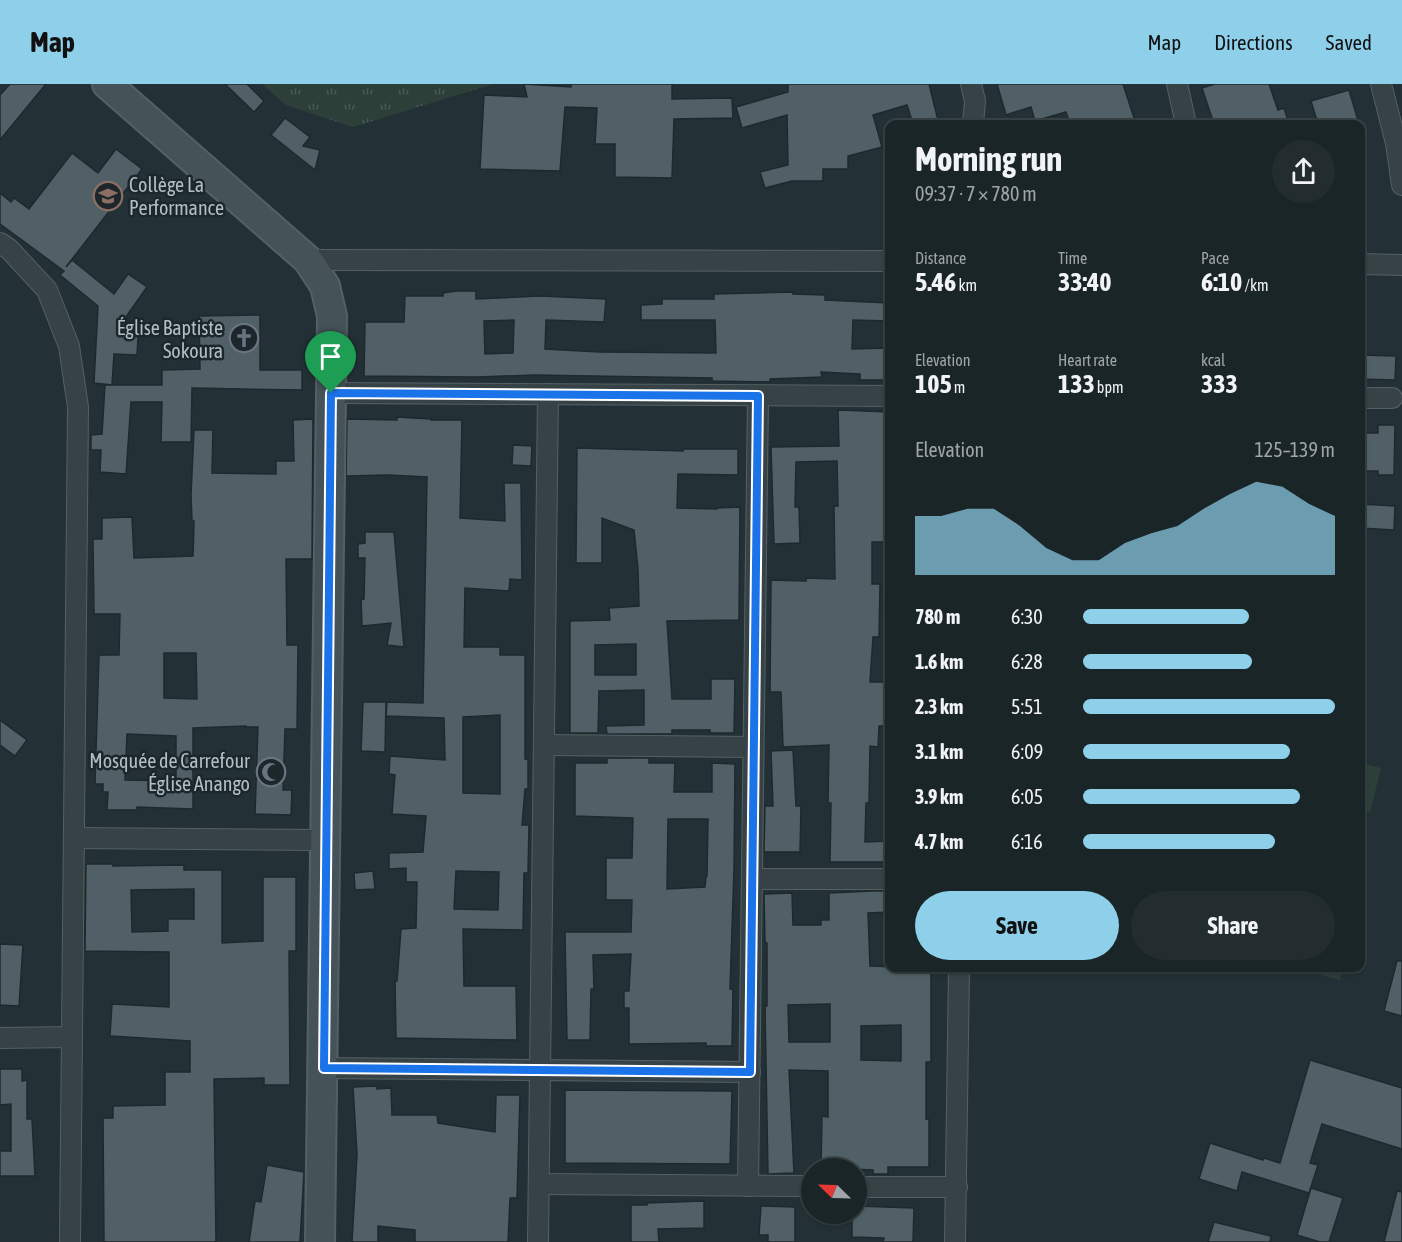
<!DOCTYPE html>
<meta charset="utf-8">
<style>
body{margin:0;font-family:"Asap Condensed",sans-serif;background:#232d30;color:#f1f3f6;height:100vh;display:flex;flex-direction:column;font-size:22px;white-space:nowrap}
*{box-sizing:border-box;margin:0}
p{font-size:20px;color:#9fa5a8}
.icon{flex:none;width:33px;height:33px;fill:none;stroke:currentColor;stroke-width:2;stroke-linecap:round;stroke-linejoin:round}
.map{position:relative;flex:1;overflow:hidden}
.side{position:absolute;left:885px;top:36px;width:480px;height:852px;display:flex;flex-direction:column;background:#1a2528;border-radius:12px;box-shadow:0 2px 4px #0004,0 0 0 2px #384245}
.side>*{flex:none}
.needle{width:39px;rotate:293deg}
.tools{position:absolute;left:801px;top:1074px;display:grid;gap:12px}
.tools a{display:grid;place-items:center;width:66px;height:66px;border-radius:50%;background:#1a2528;box-shadow:0 2px 4px #0004,0 0 0 2px #384245;font-size:30px}
.pin{position:absolute;display:grid;place-items:center;width:51px;height:51px;color:#fff;margin:-62px -26px;border-radius:50% 50% 50% 0;rotate:-45deg;box-shadow:0 0 6px #0007}
.pin .icon{rotate:45deg}
.round{display:grid;place-items:center;flex:none;width:63px;height:63px;border-radius:32px;background:#232d30}
.overview{display:flex;align-items:center;justify-content:space-between;height:102px;padding:0 30px}
h1{font-size:33px;font-weight:700;line-height:45px}
.metrics{display:grid;grid-template-columns:repeat(3,1fr);gap:9px;height:102px;padding:6px 30px}
.metrics div{display:grid;align-content:center}
.metrics b{font-size:26px;font-weight:700}
.metrics small{font-size:16px;font-weight:400}
.metrics p{font-size:16px}
.chart{height:168px;padding:12px 30px}
.chart p{display:flex;justify-content:space-between}
.chart svg{width:100%;height:108px;margin-top:6px;fill:#8ecfea;opacity:.7}
.cta{display:flex;gap:12px;margin-top:auto;padding:12px 30px}
.cta a{flex:1;height:69px;border-radius:36px;background:#8ecfea;color:#111;font-size:24px;font-weight:700;line-height:69px;text-align:center}
.cta a+a{background:#232d30;color:#f1f3f6}
ul{padding:0 30px;list-style:none;font-size:20px}
li{display:grid;grid-template-columns:96px 72px 1fr;align-items:center;height:45px}
li i{height:15px;border-radius:8px;background:#8ecfea}
header{display:flex;align-items:center;gap:36px;box-sizing:border-box;height:84px;padding:0 30px;background:#8ecfea;color:#111}
header strong{font-size:28px}
nav{display:flex;gap:33px;margin-inline-start:auto;font-size:21px}
.map>svg:first-child{display:block}
.grass{fill:url(#grass-tufts)}
.park{fill:#2c4039}
.building{fill:#516066;stroke:#1e292d;stroke-width:1.5;fill-rule:evenodd}
.lines{fill:none;stroke-linecap:round;stroke-linejoin:round}
.street-casing{stroke:#546064;stroke-width:22}
.secondary-casing{stroke:#546064;stroke-width:32}
.street{stroke:#364246;stroke-width:20}
.secondary{stroke:#455359;stroke-width:28}
.route-casing{stroke:#fff;stroke-width:12}
.route{stroke:#1a73e8;stroke-width:8}
.labels{text-anchor:middle;dominant-baseline:central;stroke-width:5;stroke-linejoin:round;paint-order:stroke}
.poi-label{font-size:20px;fill:#b1bec3;stroke:#1c272b;text-anchor:end}
</style>
<header>
<strong>Map</strong>
<nav><a>Map</a><a>Directions</a><a>Saved</a></nav>
</header>
<div class="map">
<svg width="1402" height="1158" viewBox="0 0 1402 1158">
<defs>
<pattern id="grass-tufts" width="24" height="20" patternUnits="userSpaceOnUse" patternTransform="scale(1.5)"><rect width="24" height="20" fill="#2c4039"/><path d="M3 7l-1-3M5 7V3M7 7l1-3M15 17l-1-3M17 17v-4M19 17l1-3" fill="none" stroke="#485a54"/></pattern>
</defs>
<rect width="100%" height="100%" fill="#233136"/>
<path class="grass" d="M262,0h231l-140,43 -67,-22z"/>
<g class="park">
<path d="M1360,679l21,5 -11,44 -9,-2z"/>
<path d="M1296,884h47l-3,12z"/>
</g>
<g class="building">
<path d="M10,0h36l-46,56v-45z"/>
<path d="M225,0h22l17,17 -10,11z"/>
<path d="M524,0l47,3v-3h101v15l60,-1 1,20 -59,1 -2,59 -57,-1v-33h-20l2,-36 -32,-1 -5,64 -80,-2 4,-74 43,2z"/>
<path d="M788,0h141l10,40h-26l-6,-19 -34,10 9,32 -34,9v13h-25v12h-31l-27,7 -5,-16 28,-7 -1,-50 -45,13 -6,-21 52,-15z"/>
<path d="M997,0h126l13,40h-66l-4,-12 -31,9 -4,-14 -25,8z"/>
<path d="M1215,0h54l9,26 6,-2 5,16h-75l-12,-36z"/>
<path d="M1349,6l10,34h-41l-7,-23z"/>
<path d="M285,34l25,19 -7,9 17,4 -5,20 -44,-35z"/>
<path d="M116,65l26,20 -76,98 6,-7 42,34 14,-20 19,13 -24,34h16l-2,34 -23,-1 -2,31 -18,-2 4,-77 -38,-31 4,-4 -64,-47v-31l11,9 3,-4 15,11 43,-56 26,20z"/>
<path d="M457,207h19v8l64,-3 66,3 -2,23 -58,-2 -1,29 55,3 116,1 -1,-33h-74v-15l21,-1v-5h52v-5l79,-2v2l32,1v5l65,3v18l-37,-1 -1,29 36,-1v32h-28v-6l-39,-2 1,5 -52,2v3l-58,-1v-3l-178,-3 -57,2 -113,-1 1,-54h39l1,-26h38v-3zM514,236l-1,33 -28,1 -1,-33z"/>
<path d="M260,231v55h42v20l-110,-2 -1,54h-30l1,-40h-31l-5,72 -26,-2 1,-22h-10v-15l11,-1 3,-49h57v-15l38,-1 -1,-53z"/>
<path d="M1360,271l36,1 -1,24 -35,-1z"/>
<path d="M838,326l52,2v130h-18v42h8l-1,53h-6l-3,45h20v44h-11l-1,21 -8,-1 -1,57h-3l-1,39 25,-1v21h-60l1,-59h-3l1,-58 -46,2 -2,-55h-11l1,-112 35,1v-3l29,1 -1,-73h4l-1,-45 -41,1 -1,45h4l1,36 -26,1 -3,-97 68,-1z"/>
<path d="M397,333l34,2v1h31l-2,98 45,3 -1,-38h17l1,97 -12,-1 -1,12 -44,-3 -1,59h36v8h25v104h3v30h-3l-3,36h7l-1,48h-4l-1,57 -60,-1 1,57h52l1,54 -121,-2 -1,-57h2l4,-52 15,-1 1,-46h-11v-14l-17,1v-16l34,-1 3,-36 -34,-2 3,-39 -6,-1 1,-18 55,4 -1,-42 -58,-2 1,-14 36,1 4,-226 -39,-2 -42,1 1,-57 50,1zM500,631v79l-37,-1v-76zM456,787l43,1 -1,38 -44,-1z"/>
<path d="M313,335l-1,140h-26l1,86h11l-1,84h-12l-2,61h9l-1,25 -36,-1 3,-87h-12v-1l-53,2v81l-56,-2v3h-30l1,-18h-5v-8h-8l4,-129h20l1,-41h-26l-1,-75h9v-21l30,-1 2,41 59,-2 1,-35h-2l-1,-26 3,-65h19l-1,43 64,1v-13h18l-1,-41zM164,569h32l1,46 -33,-1zM127,650l49,2v45l-51,-1z"/>
<path d="M1378,341h17l-1,50h-16v-4h-18v-38h18z"/>
<path d="M513,361l19,1 -1,20 -19,-1z"/>
<path d="M577,364l106,3v-2h55v26l-60,-1 -1,34 40,1v-1l23,-1 -1,113 -72,1 5,78h39v-20h24l-1,54h-24v-3h-38v4h-65l-1,-8 38,-1v-35l-45,1 -1,42h-28v-112l40,-1 -1,-12 30,-2 -1,-37 -4,-39 -32,-12v45h-26zM636,560v31h-41v-30z"/>
<path d="M1360,420l35,2 -1,24 -34,-2z"/>
<path d="M365,448h29l10,115 -17,-2 4,-22 -29,3 -1,-26 3,-1 1,-41h-7v-14l7,-1z"/>
<path d="M363,618h23l-1,50 -24,-1z"/>
<path d="M0,636l27,20 -12,16 -15,-11z"/>
<path d="M793,666l3,56h5l-1,46h-36l1,-46h8l-2,-55z"/>
<path d="M607,674h42v5h26l-1,29h38v-29l23,1 -1,105 -4,120h3l-1,57h-26v-3l-77,1v-36h-5v-17h5l2,-37 -38,1 1,34h-3l-1,51h-23l-2,-108h66l1,-32h-26v-42h26l1,-40 -58,-2v-53h32zM668,735h40l-1,57h-1l-1,11 -38,2z"/>
<path d="M86,780h27v2l71,-1v5h38v73l41,-2v-64h33v74h-7l1,134h-26v-7l-50,1 2,163h-112l-1,-124h10v-12l52,-1v-33h25v-31l-80,-5 2,-32 57,3v-55l-84,-1zM194,805v30h-26v12l-36,1 -1,-42z"/>
<path d="M373,787l2,18 -20,1 -1,-17z"/>
<path d="M872,807h18v21l-22,1 2,53 61,2v94h-5v57h3v48h-41v7h-15v-4l-52,-2 1,-52 6,1v-46l-39,-1 5,103 -26,1 -3,-168h2v-63h-2l-1,-49 28,-1 1,32h28v-5h8v-27zM830,920v38h-41l-1,-37zM901,941v36l-40,-1v-34z"/>
<path d="M0,860l23,1 -4,61 -19,-1z"/>
<path d="M1397,877h5v55l-18,-5z"/>
<path d="M1310,976l92,28v61l-80,-25 -12,39 8,2 -9,28 -67,-21 -5,19 -38,-12 11,-36 53,17 1,-2 16,5z"/>
<path d="M0,985h22v12l5,-1v39h5l3,57h-35v-25h11v-47l-11,1z"/>
<path d="M377,1002v3l14,-1 1,27h45l1,8 57,9 1,-37h24l-3,103h-7l-2,44h-93v-12l-37,-4v16h-26l5,-88 -4,-67z"/>
<path d="M565,1006l167,1 -2,73 -165,-1z"/>
<path d="M267,1081l37,7 -4,70h-51l6,-41 6,1z"/>
<path d="M1311,1104l32,10 -14,44h-9l-23,-7z"/>
<path d="M1397,1107l5,1v50h-18z"/>
<path d="M704,1117v27l-46,1 1,13h-28v-37h16v-2z"/>
<path d="M761,1122l34,1v35h-27v-7h-9z"/>
<path d="M856,1122l58,2 -1,34h-30l1,-4 -32,-1v-23h4z"/>
<path d="M1214,1138l57,14 -1,6h-62z"/>
</g>
<g class="lines">
<g class="street-casing">
<g id="street">
<path d="M971,0l4,17 -2,23"/>
<path d="M1177,0l9,40"/>
<path d="M1381,0l15,59 6,42"/>
<path d="M0,159l9,6 38,41 22,56 9,61 -8,835"/>
<path d="M308,176l582,1"/>
<path d="M1360,180l42,1"/>
<path d="M331,309l559,3"/>
<path d="M1360,314h32"/>
<path d="M544,661l209,2"/>
<path d="M74,754l251,2"/>
<path d="M752,795h138"/>
<path d="M0,954l72,-1"/>
<path d="M324,984l426,4"/>
<path d="M539,1100l273,2"/>
<path d="M748,1102l10,-790"/>
<path d="M856,1103h101"/>
<path d="M538,1158l10,-848"/>
<path d="M955,1158l4,-274"/>
</g>
</g>
<g class="secondary-casing">
<path id="secondary" d="M107,0l201,176 17,26 7,30 -12,926"/>
</g>
<use href="#street" class="street"/>
<use href="#secondary" class="secondary"/>
</g>
<g class="lines">
<g class="route-casing">
<path id="route" d="M331,309l427,3 -8,676 -426,-4z"/>
</g>
<use href="#route" class="route"/>
</g>
<defs>
<g id="school-ring" transform="scale(1.5)"><circle r="9.5" fill="#1c272b" stroke="#8d6e63" stroke-width="1.5"/><path d="M0-5L7-2L0 1L-7-2ZM-4 1L0 2.5L4 1V4Q0 6-4 4Z" fill="#8d6e63"/></g>
<g id="church-ring" transform="scale(1.5)"><circle r="9.5" fill="#1c272b" stroke="#6b7280" stroke-width="1.5"/><path d="M-1.2-6h2.4v3.5h3.3v2.4h-3.3V6h-2.4V-.1h-3.3v-2.4h3.3Z" fill="#6b7280"/></g>
<g id="mosque-ring" transform="scale(1.5)"><circle r="9.5" fill="#1c272b" stroke="#6b7280" stroke-width="1.5"/><path d="M3.5-4.9A6 6 0 1 0 3.5 4.9A5 5 0 1 1 3.5-4.9Z" fill="#6b7280"/></g>
</defs>
<g fill-rule="evenodd">
<use href="#school-ring" x="108" y="112"/>
<use href="#church-ring" x="244" y="254"/>
<use href="#mosque-ring" x="271" y="688"/>
</g>
<g class="labels">
<g class="poi-label">
<text x="129" y="100" text-anchor="start">Collège La<tspan x="129" dy="23">Performance</tspan></text>
<text x="223" y="243">Église Baptiste<tspan x="223" dy="23">Sokoura</tspan></text>
<text x="250" y="676">Mosquée de Carrefour<tspan x="250" dy="23">Église Anango</tspan></text>
</g>
</g>
</svg>
<div class="tools">
<a><svg class="needle" viewBox="-14 -14 28 28"><path d="M0-13l5 13h-10z" fill="#e53935"/><path d="M0 13l5-13h-10z" fill="#9fa5a8"/></svg></a>
</div>
<div class="pin" style="left:331px;top:309px;background:#1e9e55"><svg class="icon" aria-label="arrive" viewBox="0 0 24 24"><path d="M6 21V4h12l-3 4 3 4H6"/></svg></div>
<section class="side">
<div class="overview"><div><h1>Morning run</h1><p>09:37 · 7 × 780 m</p></div><a class="round"><svg class="icon" aria-label="share" viewBox="0 0 24 24"><path d="M12 15V3M7 8l5-5 5 5M5 13v7h14v-7"/></svg></a></div>
<div class="metrics">
<div><p>Distance</p><b>5.46<small> km</small></b></div>
<div><p>Time</p><b>33:40</b></div>
<div><p>Pace</p><b>6:10<small> /km</small></b></div>
</div>
<div class="metrics">
<div><p>Elevation</p><b>105<small> m</small></b></div>
<div><p>Heart rate</p><b>133<small> bpm</small></b></div>
<div><p>kcal</p><b>333</b></div>
</div>
<div class="chart"><p><span>Elevation</span>125–139 m</p>
<svg viewBox="0 0 160 44" preserveAspectRatio="none"><path d="M0 44V20L10 20L20 17L30 17L40 24L50 33L60 38L70 38L80 31L90 27L100 24L110 17L120 11L130 6L140 8L150 15L160 20V44z"/></svg>
</div>
<ul>
<li><b>780 m</b>6:30<i style="width:66%"></i></li>
<li><b>1.6 km</b>6:28<i style="width:67%"></i></li>
<li><b>2.3 km</b>5:51<i style="width:100%"></i></li>
<li><b>3.1 km</b>6:09<i style="width:82%"></i></li>
<li><b>3.9 km</b>6:05<i style="width:86%"></i></li>
<li><b>4.7 km</b>6:16<i style="width:76%"></i></li>
</ul>
<div class="cta"><a>Save</a><a>Share</a></div>
</section>
</div>
